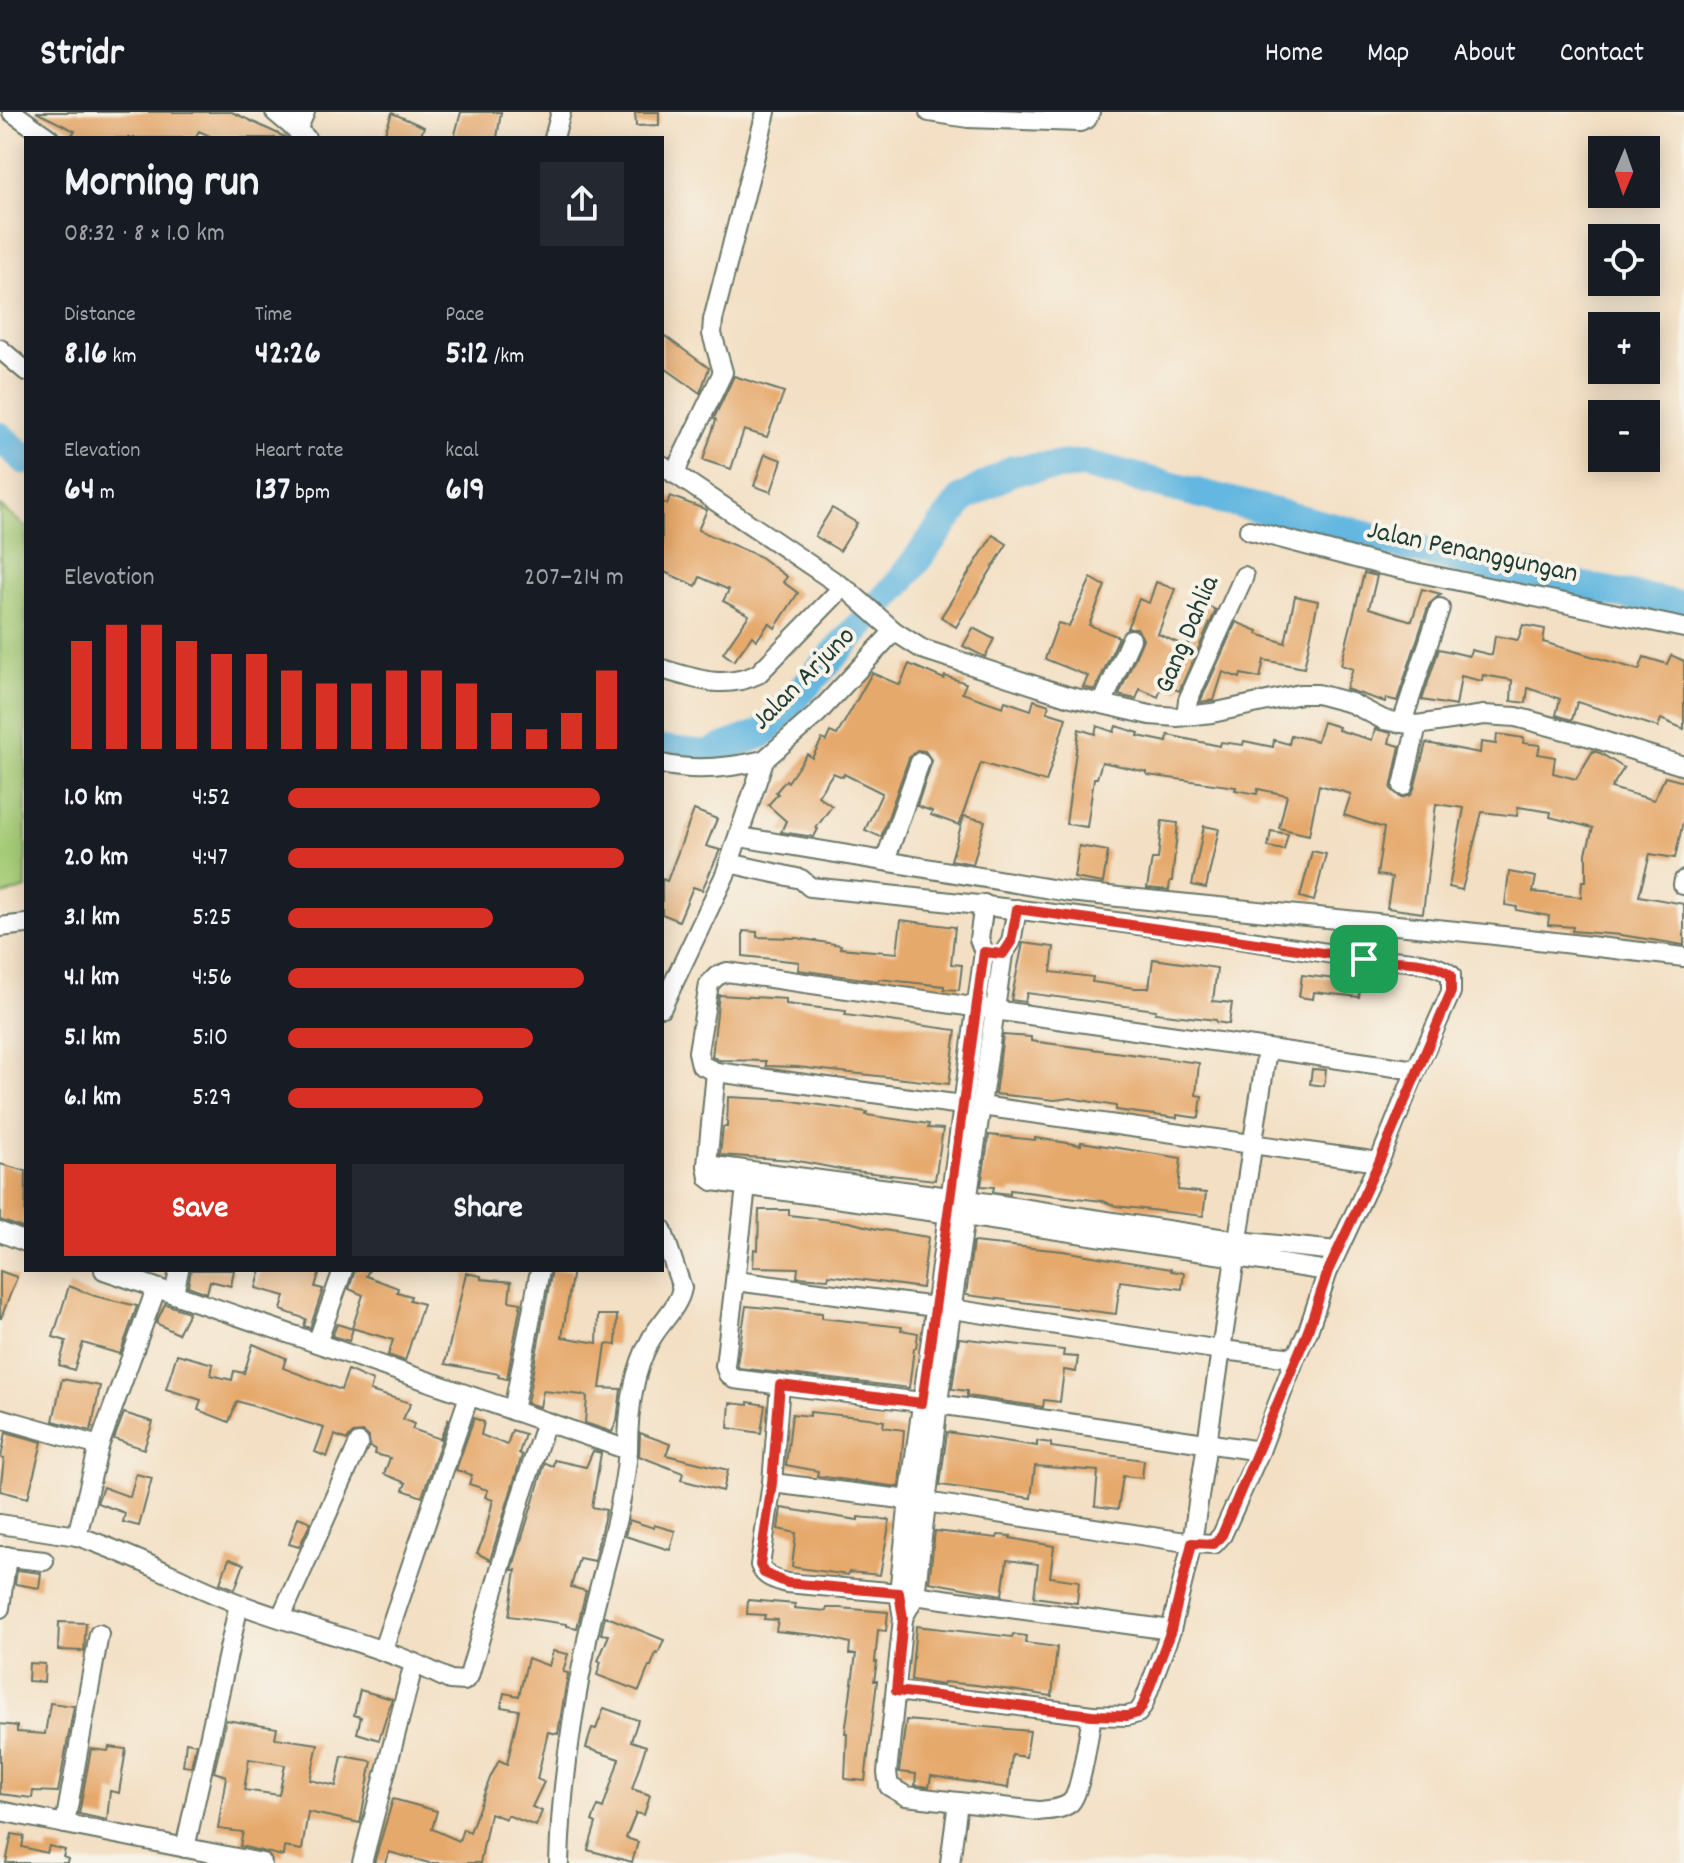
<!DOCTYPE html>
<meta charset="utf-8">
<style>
body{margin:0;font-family:Dekko,sans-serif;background:#242831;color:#f1f3f6;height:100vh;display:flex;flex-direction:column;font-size:30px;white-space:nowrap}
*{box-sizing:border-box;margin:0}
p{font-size:26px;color:#9ea1a6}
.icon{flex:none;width:44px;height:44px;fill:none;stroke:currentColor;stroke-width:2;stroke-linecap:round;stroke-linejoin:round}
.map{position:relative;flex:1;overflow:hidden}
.drawer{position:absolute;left:24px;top:24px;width:640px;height:1136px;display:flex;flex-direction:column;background:#171b24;border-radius:0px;box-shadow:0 4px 20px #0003}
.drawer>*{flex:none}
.needle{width:52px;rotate:182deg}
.fabs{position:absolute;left:1588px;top:24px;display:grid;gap:16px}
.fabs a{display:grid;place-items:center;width:72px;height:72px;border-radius:0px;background:#171b24;box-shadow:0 4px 20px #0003;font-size:40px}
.pin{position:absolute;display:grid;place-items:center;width:68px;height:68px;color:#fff;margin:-34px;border-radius:16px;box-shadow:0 4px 12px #0006}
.round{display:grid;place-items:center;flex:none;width:84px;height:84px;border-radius:0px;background:#242831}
.head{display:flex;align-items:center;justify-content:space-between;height:136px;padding:0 40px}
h1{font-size:44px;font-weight:700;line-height:60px}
.metrics{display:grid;grid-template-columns:repeat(3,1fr);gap:12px;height:136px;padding:8px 40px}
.metrics div{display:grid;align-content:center}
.metrics b{font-size:34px;font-weight:700}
.metrics small{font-size:22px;font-weight:400}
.metrics p{font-size:22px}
.chart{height:224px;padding:16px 40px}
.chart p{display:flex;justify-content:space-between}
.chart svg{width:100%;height:144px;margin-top:8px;stroke:#d93025;stroke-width:6}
.button{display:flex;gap:16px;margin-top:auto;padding:16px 40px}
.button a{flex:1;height:92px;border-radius:0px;background:#d93025;color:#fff;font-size:32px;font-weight:700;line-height:92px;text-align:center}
.button a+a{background:#242831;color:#f1f3f6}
ul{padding:0 40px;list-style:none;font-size:26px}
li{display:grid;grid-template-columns:128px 96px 1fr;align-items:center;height:60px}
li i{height:20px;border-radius:10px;background:#d93025}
header{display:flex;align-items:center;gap:48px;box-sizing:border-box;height:112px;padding:0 40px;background:#171b24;border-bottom:2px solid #363941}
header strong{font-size:38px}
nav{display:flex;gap:44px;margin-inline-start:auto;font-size:28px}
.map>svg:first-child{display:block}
.green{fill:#a6cc77;stroke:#628456;stroke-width:2}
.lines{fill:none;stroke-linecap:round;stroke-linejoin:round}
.river{stroke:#63b7e0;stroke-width:30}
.building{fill:#e6a96c;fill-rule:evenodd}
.minor-casing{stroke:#697666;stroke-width:22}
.minor{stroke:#fff;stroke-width:18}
.route-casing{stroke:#fff;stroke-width:16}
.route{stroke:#d93025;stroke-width:10}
.labels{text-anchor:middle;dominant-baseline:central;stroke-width:8;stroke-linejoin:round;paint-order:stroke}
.street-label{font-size:28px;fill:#1f3d34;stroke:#f7f3e8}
</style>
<header>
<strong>Stridr</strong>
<nav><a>Home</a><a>Map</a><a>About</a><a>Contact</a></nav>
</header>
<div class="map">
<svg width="1684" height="1751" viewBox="0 0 1684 1751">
<rect width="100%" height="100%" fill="#f7f3e8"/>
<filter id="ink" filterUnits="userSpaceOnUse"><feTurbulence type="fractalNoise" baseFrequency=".0125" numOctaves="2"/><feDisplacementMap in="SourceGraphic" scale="16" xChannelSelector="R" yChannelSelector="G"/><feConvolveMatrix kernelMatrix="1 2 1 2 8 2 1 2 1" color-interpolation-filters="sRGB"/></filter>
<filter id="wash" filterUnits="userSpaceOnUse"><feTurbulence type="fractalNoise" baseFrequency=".006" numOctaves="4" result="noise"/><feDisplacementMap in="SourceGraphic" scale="32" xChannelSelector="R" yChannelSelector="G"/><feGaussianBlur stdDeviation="1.8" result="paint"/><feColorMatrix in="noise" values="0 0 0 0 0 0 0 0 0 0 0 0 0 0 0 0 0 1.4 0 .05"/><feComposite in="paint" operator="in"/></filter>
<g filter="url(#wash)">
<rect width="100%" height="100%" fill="#f3dfc3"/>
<path class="green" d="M0,394l26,21v361l-26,8z"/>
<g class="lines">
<g class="river">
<path d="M0,325l26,23"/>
<path d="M662,638l43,5 58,-22 137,-151 62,-83 51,-29 70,-6 433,110 168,32"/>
</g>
</g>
<g id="blocks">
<g class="building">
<path d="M36,0h196l55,26h-73l-15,-7 -4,7h-126l6,-7z"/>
<path d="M461,0h40l-4,26h-43z"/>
<path d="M635,0h24v13l-23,1z"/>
<path d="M392,1l32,14 -4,11h-37z"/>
<path d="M662,222l47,34 -9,25 -38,-27z"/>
<path d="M734,264l50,16 -17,45 -23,-7 -13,39 -28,-9 13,-40 -2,-2z"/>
<path d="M765,342l17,6 -11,32 -17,-6z"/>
<path d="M670,384l37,14 -9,20 61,26 28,21 -4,5 15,11 -23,35 -6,-5 -12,17 -5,-4 -18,25 -11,-8 26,-38 -26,-14 6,-11 -29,-13 -4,9 -34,-15v-69l5,2z"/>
<path d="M832,396l25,15 -17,28 -25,-15z"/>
<path d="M993,423l14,9 -51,83 -15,-10z"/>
<path d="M1364,461l13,3 -8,32 43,13 10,-32 19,5 -12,10 -32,97 -11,-3 -1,4 -39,-13 7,-20 -12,-4z"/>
<path d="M1091,466l14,8 -16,39 30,12 -24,53 -12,-3 5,-11 -43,-17 13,-36 11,3z"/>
<path d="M1156,470l19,7 -17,45 29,13 19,-42 10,5 -37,81 -16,-7 -5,13 -18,-8 -4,10 -14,-3 -3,-1 24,-56 -6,-11h-10l12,-29 10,4z"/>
<path d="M1295,484l23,5 -14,67 -40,-8 -4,18 -19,-4 -1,4 -17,-6 -9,28 -14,2 36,-80 22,9 -1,3 28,9z"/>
<path d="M1523,513l22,4 -2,13 96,28 5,-13 23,7 4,-9 13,6v68l-23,-10 -3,8 -81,-25 -5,18 -16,-5 4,-16 -32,-11 -2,15 -15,-2 1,-21 -29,-5 -1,6 -21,-5 -5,30 -34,-6 17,-51 30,7 2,-6 21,5 3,-19 23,4z"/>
<path d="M973,516l21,11 -9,18 -22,-11z"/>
<path d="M909,552l35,15 1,-3 21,7 -4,10 41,14 2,-6 26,9 3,-10 15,5 -2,7 19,6 -20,64 -65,-19 -22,62 -28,-10 1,-4 -15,-5 15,-45 -7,-10 -8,-1 -8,8 -28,79 -16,-7 17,-37 -38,-19 -1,3 -10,-4 -15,23 14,10 -16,22 2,1 -4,8 -33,-5 5,-11 -18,-16 10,-11 -2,-2 10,-12 2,2 19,-28 5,4 10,-19 4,2 4,-9 7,3 35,-62 28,12z"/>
<path d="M1323,610l16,5 -1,3 34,10 3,-11 16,4 -2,10 11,3 -9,43 10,9 10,-3 3,-6 12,-46 54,10 1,-11 15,2 1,-10 27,4 -1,5 17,2 -2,9 17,3 -2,16 23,6 17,-28 7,2 24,15 -13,20 43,12 11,-23 19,5v35l-9,41 -25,-4 -11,42 45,8v41l-63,-10 -49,-4 1,-4 -25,-2 1,-9 -33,-6 1,-3 -12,-2 4,-33 27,5 -3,15 48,5 1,-16h4v-28l7,-25 -43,-11 1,-5 -33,-5 -1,9 -35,-4 -20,78 -13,-3 15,-79 -28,-4 -13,109 -36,-5 5,-31 -15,-2 7,-47 -40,-13 7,-21 -32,-9 -10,50 -30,-7 8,-33 -29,-6 -1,5 -22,-4 1,-3 -89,-12v-3l-45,-10 -5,16h-3l-7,49 -21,-3 13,-95 16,5 2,-8 17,6 2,-6 23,7 -1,3 29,6 1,-7 52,11 1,-4 22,3 1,-4 29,6 1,-7 15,4 2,-9 26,6z"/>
<path d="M694,698l23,9 -11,27 14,4 -18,40 -9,-3 -14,34 -17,-7v-35l5,2z"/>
<path d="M964,704l21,5 -12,43 -22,-4z"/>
<path d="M1162,709l16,2 -6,58h-2l-1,9 -22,-2 5,-29h6z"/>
<path d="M1204,714l15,3 -13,59 -14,-3z"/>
<path d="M1271,719l17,3 -4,16 -16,-3z"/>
<path d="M1079,734l29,5 -5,32 -29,-5z"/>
<path d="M1312,739l14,3 -12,47 -14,-4z"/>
<path d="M901,808l54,7 -4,37 11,1 -3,25 -15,-1v-3l-65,-7 -1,2 -80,-11 1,-8 -56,-6v-25l14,1v5l40,1 44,7 -1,3 57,5z"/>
<path d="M1023,831l31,4 -3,25 42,5 -1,5 43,6h14l4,-29 64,9 -4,33 19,2 -3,21 -13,-2v-2l-61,-7 1,-3 -129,-17 -2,9 -14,-2z"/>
<path d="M1302,863l59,7 -2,15 -45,-5 -1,7 -14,-2z"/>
<path d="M719,883l67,4v5l60,7 -1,4 111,15 -7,54 -152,-17 -31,-1v-5l-47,-1 -7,-3z"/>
<path d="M1003,923l28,2v4l168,22 -3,32 6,1 -3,22 -22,-3v3l-61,-8v-4l-46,-8 -15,2 -60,-6z"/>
<path d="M1312,957l14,1 -2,16 -14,-2z"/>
<path d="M728,985l58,3 81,12 -1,3 63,9 -1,4 15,1 -8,51 -90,-10 -52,-10 -73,-5 3,-28h4z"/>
<path d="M989,1023l46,5v-2l46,7v-3l100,16 -3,32 28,3 -3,23 -87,-10 -13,-5 -45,-5 -48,-6v4l-17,-2 1,-5 -13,-1z"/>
<path d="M0,1052l26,7 -1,58 -25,-9z"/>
<path d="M759,1098h30v5l60,7 28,7 51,8 -6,51 -93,-13 -1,4 -31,-2 1,-9 -45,-1 1,-18 4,1z"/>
<path d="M973,1130l90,9 108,18v2l13,2 -2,16 -62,-8 -4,33 -150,-19z"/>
<path d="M191,1158h43l-3,16 -21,-5 -3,12 -19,-7z"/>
<path d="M261,1158h59l-5,17 8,2 -13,39 -6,-2 2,-7 -25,-9 4,-14 -29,-8z"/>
<path d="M355,1158h14l-3,6 32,12 -1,4 14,4 -1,4 13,4 -18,57 -17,-6 5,-15 -41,-12 11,-33 -14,-6z"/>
<path d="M552,1158h21l-11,67 35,6 1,-28h19l-1,30 -10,-1 -6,44 21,1 -4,32 -5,11 -27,-9 2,-26 -4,-2 -40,-4 -3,16 -13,-4z"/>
<path d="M0,1159l17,6 -16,41h-1z"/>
<path d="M466,1161l15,3v3l30,3 -2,19 12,2 -14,76 -9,-2 1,-3 -54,-10z"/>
<path d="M69,1174l26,10 42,10 -17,48 -37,-11 -9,27 -15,-5 7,-24 -13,-4z"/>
<path d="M165,1192l24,8 -11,22 -22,-11z"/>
<path d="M746,1194l76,7v5l80,9 -1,3 17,3 -2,15h-2l-5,40 -170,-20 -2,-4z"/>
<path d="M337,1212l16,5 -4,12 -17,-5z"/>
<path d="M959,1226l105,12 -1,6 15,1 -2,15 -12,-2 -4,32 -16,-2 -1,7 -76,-11v-5l-15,-2z"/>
<path d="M253,1232l33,14 -3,10 58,22 7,-20 25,11 -3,10 41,12 -8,16 11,5 -2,5 28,10 9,-21 -27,79 -19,-7 3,-7 -22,-9 6,-16 -16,-4 1,-5 -5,-2 -1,-10 -6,-5 -10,1 -6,7 -12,-5 -8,22 -12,-5 9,-24 -87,-27 -8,21 -31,-12 3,-10 -35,-11 11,-35 36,10 -2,11 21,5 2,-9 10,2z"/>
<path d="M62,1267l38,7 -9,45 -38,-10z"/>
<path d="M748,1290l17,3 -4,28 -33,-5 2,-25 18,2z"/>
<path d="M810,1300l59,6 15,3 -1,6 21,3 -5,57 -82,-11 1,-5 -32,-6 6,-51 18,2z"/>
<path d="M124,1301l29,9 -9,27 -30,-10z"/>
<path d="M474,1306l10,4 -3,13 26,10 5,-15 13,4 -6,19 3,2 -32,105 -13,-7 7,-16 9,-37 -8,-3 3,-7 -19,-6 3,-9 -16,-5z"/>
<path d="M6,1320l36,10 -14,56 -28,-7 4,-32 -3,-1z"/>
<path d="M947,1320l90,14v-5l14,2v4l93,13 -2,18 -19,-2 -5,33 -23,-3 3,-35 -63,-5 -4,32 -91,-13z"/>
<path d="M640,1321l30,11 -4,11 62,15 -5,21 -42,-11 2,-7 -44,-17z"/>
<path d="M593,1339l8,2 -9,54 14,3 -12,51 -15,-3 -8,29 15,4 -9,37 -10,-2v-2l-58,-8 7,-46h-4l33,-107 8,3 1,-6 32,7z"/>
<path d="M136,1362l16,4 -13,48 -16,-4 2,-9 -28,-10 6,-16 27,10z"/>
<path d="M781,1396l77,12v-3l32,3 -10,55 -31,-3 -1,3 -56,-8 4,-34 -18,-4z"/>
<path d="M298,1405l13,5 -12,25 -10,-3z"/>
<path d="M629,1408l25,8v-3l21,6 -5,19 -45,-14z"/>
<path d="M935,1419l62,7 1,-3 13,1 -1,2 44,8 -4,31 29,4 -2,22 -43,-6 4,-33 -31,-4 -5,35 -73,-13z"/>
<path d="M229,1447l15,5 -9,25 -15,-6z"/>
<path d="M17,1458l24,3 -2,15 -24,-4z"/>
<path d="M748,1488l47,4 -1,4 32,3 1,-3h12l49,4 -2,19 -8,-1 -3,32h2l-3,19h3l-12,100 -20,-2 2,-46h-2l11,-79h-7l1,-11 -27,-7 -47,-5 2,-11 -14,-1 1,-4 -18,-1z"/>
<path d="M605,1504l59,24 -6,14 -2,-1 -5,13h-2l-10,25 -42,-16 4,-13 -3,-1 11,-26 -8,-1z"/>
<path d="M59,1510l27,1 -2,28 -26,-1z"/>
<path d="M916,1514l96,11 1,-3 13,2 -1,7 32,4 -5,49 -76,-11 -32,-3 -1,3 -32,-5z"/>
<path d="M553,1539l15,3 -5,18 5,1 -10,61 -10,-2 -11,47 7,3 -12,25 10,4 -6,15 -29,-11 -1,4 -16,-6 -10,50h-51l-40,-11 -4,11h-11l19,-64 44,12 -5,18 27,12 4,-12 7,3 20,-54 9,-18 8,4 12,-54 -18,-3 3,-14 15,3 9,-38 21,8z"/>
<path d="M29,1551l16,1 -1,18 -16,-1z"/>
<path d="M360,1578l32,9 -13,41 -22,-7 4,-16 -7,-2z"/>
<path d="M50,1591l24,3 -16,86 -25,-1 -1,7 -32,-4v-70l17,2v6l28,2z"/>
<path d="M604,1596l34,12 -7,21 15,5 -14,43 18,6 -6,20 -8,-2 -10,25 12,4 -6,20 -44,-12 8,-27 -4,-2 6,-15 5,2 16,-49 -33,-11 6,-20 4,1z"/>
<path d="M226,1608l51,8 -2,10 43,6 -8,36 26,6 6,-30 30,5 -12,62 -52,-11 -6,38 -18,-3 -1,9 -43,-10 3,-14 -25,-3 8,-53 -12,-4zM249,1647l36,6 -6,30 -35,-5z"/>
<path d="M906,1608l124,11 -4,26 -14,-2 -4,33 -77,-12 -2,11 -14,-2 1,-11 -17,-2z"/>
<path d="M186,1630l10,2 -5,23 -8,-1z"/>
<path d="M109,1635l17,2 -7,44 -9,-2 -3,29 -28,-6 12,-65 17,2z"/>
<path d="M12,1722l12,2 -2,11 25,6 2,-7 16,4 -2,7 5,2 -1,4h-61z"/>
</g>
</g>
</g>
<g filter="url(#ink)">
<use href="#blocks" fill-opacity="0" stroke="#697666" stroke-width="2"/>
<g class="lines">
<g class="minor-casing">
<g id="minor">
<path d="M12,0l37,26"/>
<path d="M275,0l31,26"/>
<path d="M929,0l39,6 112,4 7,-3 3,-7"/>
<path d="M297,18l8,-18"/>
<path d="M554,26l7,-26"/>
<path d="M0,237l26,22"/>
<path d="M662,353l188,127 44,39 28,18 145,47 83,19 27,2 35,-4 88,-19h17l34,9 33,17 18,3 15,2 67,-10 32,2 71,19 97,30"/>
<path d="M674,362l49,-102 -11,-38 1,-14 53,-208"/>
<path d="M1249,418l133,35 302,63"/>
<path d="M662,557c34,10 62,21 96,5l85,-87"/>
<path d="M1102,592l29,-65"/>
<path d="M1186,604l2,-16 56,-124"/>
<path d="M1402,611l38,-115"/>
<path d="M662,652c34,8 68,4 102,-4"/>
<path d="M1403,674l14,-61"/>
<path d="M740,725l329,55 417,42 198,23"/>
<path d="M885,749l35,-99"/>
<path d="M729,751l72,16 9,8c181,18 362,40 541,70 29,4 77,0 100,18v17l-35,78 -37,92 -51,109 -20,60 -13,27 -74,-8 -29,193 -21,87 -28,75 -5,8 -11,3 -35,-1 -196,-24"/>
<path d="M1683,773l1,-5"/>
<path d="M984,792l-5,35 5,13 -75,548 -10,93 4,25 -16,155 2,13 17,10 132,15c11,-1 23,-1 32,-8 11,-9 19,-71 22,-88"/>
<path d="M0,815l26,-3"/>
<path d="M662,895l63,-132 39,-115 53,-46 77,-83"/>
<path d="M716,960l246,33"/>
<path d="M981,994l398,56"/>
<path d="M707,1053l242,32 290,44 98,10"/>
<path d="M746,1075l-21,179 3,8 6,5 204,25 322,47"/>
<path d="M0,1120l26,10"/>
<path d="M104,1158l524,180c-5,64 -28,126 -41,190 -15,73 -26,148 -28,223"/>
<path d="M1328,1159l-363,-55 -252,-35 -4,-3 -2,-13 9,-93 -15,-7 -3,-13 11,-68 8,-8 10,-4 689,98"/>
<path d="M736,1169l199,26"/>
<path d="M156,1177l-57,157 -22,90c55,18 106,46 160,67 58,23 119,35 177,60l-52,200"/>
<path d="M174,1182l5,-24"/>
<path d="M952,1197l269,41 46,-300"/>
<path d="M317,1231l26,-73"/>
<path d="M780,1273l-8,98 -12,82c5,13 14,14 27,18l112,10 272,37"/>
<path d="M513,1299l27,-141"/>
<path d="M0,1306l99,28"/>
<path d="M628,1338c0,-37 4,-76 22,-109 9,-18 28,-32 32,-53l-20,-59"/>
<path d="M772,1371l154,19 266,41 22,1 8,-9 38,-84 35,-93"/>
<path d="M0,1412l77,12"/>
<path d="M0,1444l44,5"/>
<path d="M0,1496l7,-52"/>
<path d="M281,1505l78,-174"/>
<path d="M903,1506l12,-22 24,-201 64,-441 8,-12 6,-33"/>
<path d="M383,1537l86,-253"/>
<path d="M414,1551l36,17 14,1 5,-5 52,-179 25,-75"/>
<path d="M0,1699l262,52"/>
<path d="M65,1712l34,-190"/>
<path d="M185,1736l54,-244"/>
<path d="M950,1751l8,-61"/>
</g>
</g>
<use href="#minor" class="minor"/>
</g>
</g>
<g class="lines" filter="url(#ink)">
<g class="route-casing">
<path id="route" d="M1017,797c115,16 230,32 345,50 28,4 65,-2 89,16v17l-72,170 -51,109 -20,60 -86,204 -8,9 -22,-1 -21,87 -28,75 -5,8 -11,3 -35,-1 -196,-24 7,-73 -4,-25 -112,-10 -23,-10 -4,-8 12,-82 8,-98 142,18 62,-451 19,2 8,-12z"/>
</g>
<use href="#route" class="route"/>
</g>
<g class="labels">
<g class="street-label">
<text transform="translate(1472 442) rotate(12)">Jalan Penanggungan</text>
<text transform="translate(1189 523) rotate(-67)">Gang Dahlia</text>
<text transform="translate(805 568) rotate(-45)">Jalan Arjuno</text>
</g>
</g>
</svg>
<div class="fabs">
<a><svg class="needle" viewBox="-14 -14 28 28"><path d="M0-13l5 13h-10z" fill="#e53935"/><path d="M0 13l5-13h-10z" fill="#9ea1a6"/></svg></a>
<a><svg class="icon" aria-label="locate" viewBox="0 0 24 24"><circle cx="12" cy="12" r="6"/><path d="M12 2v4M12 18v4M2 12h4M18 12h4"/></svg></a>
<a>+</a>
<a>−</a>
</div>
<div class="pin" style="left:1364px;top:847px;background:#1e9e55"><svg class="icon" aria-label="arrive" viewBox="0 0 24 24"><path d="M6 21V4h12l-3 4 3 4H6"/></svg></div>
<section class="drawer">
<div class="head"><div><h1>Morning run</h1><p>08:32 · 8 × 1.0 km</p></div><a class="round"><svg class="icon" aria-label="share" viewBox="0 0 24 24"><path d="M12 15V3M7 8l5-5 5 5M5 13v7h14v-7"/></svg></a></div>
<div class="metrics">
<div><p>Distance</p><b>8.16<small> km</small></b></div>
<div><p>Time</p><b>42:26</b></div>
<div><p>Pace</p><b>5:12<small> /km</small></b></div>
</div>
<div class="metrics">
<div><p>Elevation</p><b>64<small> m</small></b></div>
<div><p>Heart rate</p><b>137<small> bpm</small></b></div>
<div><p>kcal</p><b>619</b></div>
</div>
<div class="chart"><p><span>Elevation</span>207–214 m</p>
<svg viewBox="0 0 160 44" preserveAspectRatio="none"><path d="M5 44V11M15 44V6M25 44V6M35 44V11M45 44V15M55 44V15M65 44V20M75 44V24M85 44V24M95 44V20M105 44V20M115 44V24M125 44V33M135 44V38M145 44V33M155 44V20"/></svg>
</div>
<ul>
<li><b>1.0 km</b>4:52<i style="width:93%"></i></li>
<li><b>2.0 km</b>4:47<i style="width:100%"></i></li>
<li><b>3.1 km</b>5:25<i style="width:61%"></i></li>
<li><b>4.1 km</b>4:56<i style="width:88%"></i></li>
<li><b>5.1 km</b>5:10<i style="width:73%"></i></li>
<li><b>6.1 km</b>5:29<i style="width:58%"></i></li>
</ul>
<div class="button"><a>Save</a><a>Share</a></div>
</section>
</div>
